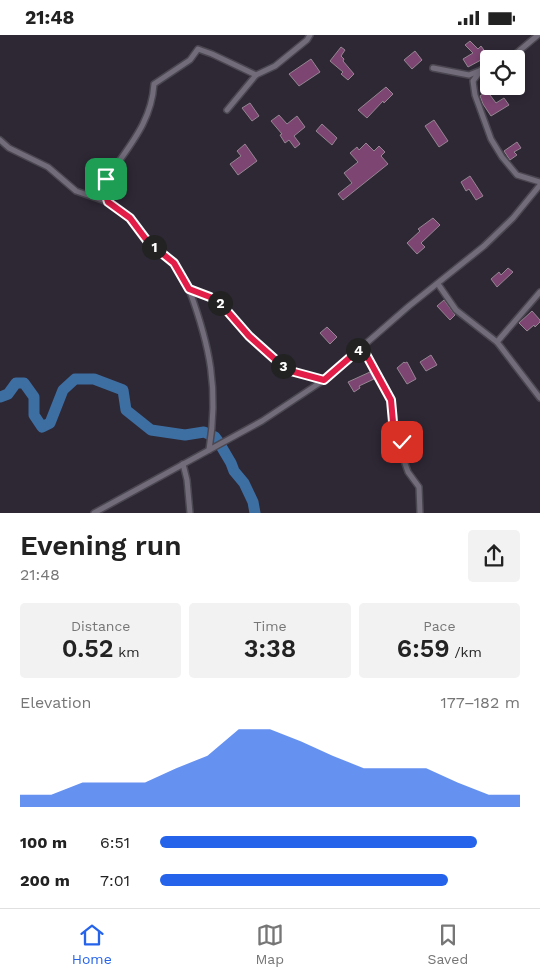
<!DOCTYPE html>
<meta charset="utf-8">
<style>
body{margin:0;font-family:"Work Sans",sans-serif;background:#f2f2f2;color:#222;height:100vh;display:flex;flex-direction:column;font-size:19px;white-space:nowrap}
*{box-sizing:border-box;margin:0}
p{font-size:16px;color:#767676}
.icon{flex:none;width:28px;height:28px;fill:none;stroke:currentColor;stroke-width:2;stroke-linecap:round;stroke-linejoin:round}
.map{position:relative;height:478px;overflow:hidden}
.sheet{display:flex;flex-direction:column;background:#fff;flex:1}
.sheet>*{flex:none}
.tools{position:absolute;left:480px;top:15px;display:grid;gap:10px}
.tools a{display:grid;place-items:center;width:45px;height:45px;border-radius:5px;background:#fff;box-shadow:0 2px 8px #0003;font-size:25px}
.pin{position:absolute;display:grid;place-items:center;width:42px;height:42px;color:#fff;margin:-21px;border-radius:10px;box-shadow:0 2px 8px #0006}
.km{position:absolute;width:25px;height:25px;margin:-12px;border-radius:50%;background:#222;color:#fff;font-size:14px;line-height:25px;text-align:center}
.round{display:grid;place-items:center;flex:none;width:52px;height:52px;border-radius:5px;background:#f2f2f2}
.overview{display:flex;align-items:center;justify-content:space-between;height:85px;padding:0 20px}
h1{font-size:28px;font-weight:600;line-height:38px}
.stats{display:grid;grid-template-columns:repeat(3,1fr);gap:8px;height:85px;padding:5px 20px}
.stats div{display:grid;align-content:center;border-radius:5px;background:#f2f2f2;text-align:center}
.stats b{font-size:25px;font-weight:600}
.stats small{font-size:14px;font-weight:400}
.stats p{font-size:14px}
.chart{height:140px;padding:10px 20px}
.chart p{display:flex;justify-content:space-between}
.chart svg{width:100%;height:90px;margin-top:5px;fill:#2563eb;opacity:.7}
ul{padding:0 20px;list-style:none;font-size:16px}
li{display:grid;grid-template-columns:80px 60px 1fr;align-items:center;height:38px}
li i{height:12px;border-radius:6px;background:#2563eb}
.status{display:flex;justify-content:space-between;align-items:center;height:35px;padding:0 25px;background:#fff;direction:ltr}
.status svg{height:14px;fill:currentColor}
.menu{display:flex;justify-content:space-around;align-items:center;height:70px;border-top:1px solid #e0e0e0;background:#fff;font-size:14px;color:#767676}
.menu a{display:grid;justify-items:center;gap:2px}
.menu .on{color:#2563eb}
.map>svg:first-child{display:block}
.lines{fill:none;stroke-linecap:round;stroke-linejoin:round}
.river{stroke:#3e6fa3;stroke-width:11}
.building{fill:#7c4572;stroke:#958692}
.minor-casing{stroke:#4b4751;stroke-width:8}
.minor{stroke:#726b7a;stroke-width:5}
.route-casing{stroke:#fff;stroke-width:10}
.route{stroke:#e11d48;stroke-width:6}
</style>
<div class="status"><b>21:48</b><svg viewBox="0 0 49 12"><path d="M0 12V9h3v3zM5 12V6h3v6zM10 12V3h3v9zM15 12V0h3v12zM26 1h20v11H26zM47 4h2v5h-2z"/></svg></div>
<div class="map">
<svg width="540" height="478" viewBox="0 0 540 478">
<rect width="100%" height="100%" fill="#2e2835"/>
<g class="lines">
<g class="river">
<path d="M0,362l8,-3 8,-11h8l10,14v18l8,12 8,-4 13,-33 12,-11h19l29,11 3,20 25,20 34,5 19,-3 11,5 3,4"/>
<path d="M221,411l10,17 3,8 10,12 9,19 2,11"/>
</g>
</g>
<g class="building">
<path d="M470,6l8,8 3,-3 8,11 -7,5 -1,-2 -13,7 -5,-8 10,-6 -8,-8z"/>
<path d="M341,12l4,3 -4,6 3,3 -1,2 11,13 -6,6 -7,-6 2,-2 -13,-11z"/>
<path d="M415,16l7,9 -10,9 -8,-9z"/>
<path d="M311,24l9,13 -21,14 -10,-12z"/>
<path d="M386,52l7,7 -9,9 -1,-2 -16,17 -9,-8z"/>
<path d="M487,56l9,12 8,-5 5,7 -18,11 -8,-12 -3,-8z"/>
<path d="M250,68l9,13 -7,5 -10,-13z"/>
<path d="M279,80l8,9 10,-8 8,11 -11,9 6,8 -5,4 -6,-8 -4,3 -5,-8 2,-1 -11,-13z"/>
<path d="M434,85l14,21 -9,6 -14,-21z"/>
<path d="M322,89l15,14 -5,7 -16,-14z"/>
<path d="M517,107l4,6 -7,4 3,3 -7,5 -6,-9z"/>
<path d="M366,108l8,8 5,-5 6,6 -4,4 7,8 -45,36 -5,-6 14,-11 -8,-10 14,-11 -8,-9 7,-6 2,3z"/>
<path d="M245,109l12,17 -19,14 -8,-11 11,-8 -4,-5z"/>
<path d="M470,141l13,20 -7,4 -7,-11 -3,2 -5,-9z"/>
<path d="M433,183l7,7 -19,18 4,4 -8,7 -10,-11 13,-12 -2,-2z"/>
<path d="M508,233l5,4 -16,15 -6,-8 8,-7 2,3z"/>
<path d="M444,265l11,15 -5,5 -13,-14z"/>
<path d="M532,276l8,9v2l-5,5 -1,-2 -7,6 -8,-8z"/>
<path d="M327,292l10,10 -7,7 -10,-11z"/>
<path d="M431,320l6,10 -11,6 -6,-9z"/>
<path d="M404,327l1,1 2,-1 9,17 -9,5 -10,-16z"/>
<path d="M370,337l4,7 -15,7 1,2 -6,4 -6,-10z"/>
</g>
<g class="lines">
<g class="minor-casing">
<g id="minor">
<path d="M507,24l6,-3 25,-21"/>
<path d="M433,33l36,7 20,-8"/>
<path d="M481,35l-8,11 2,14 16,44 11,18 15,18 23,7"/>
<path d="M227,75l29,-35 19,-9 32,-26 3,-5"/>
<path d="M0,105l9,8 39,19 28,24 32,11 21,16 19,24 26,21 15,26 21,8 12,8 27,31 38,34 37,10"/>
<path d="M108,167c-2,-8 -5,-15 -2,-23 3,-6 9,-13 14,-19 17,-24 32,-45 34,-76l36,-24 8,-11 14,5 44,21"/>
<path d="M438,249l18,26 41,32 43,56"/>
<path d="M189,254c21,57 30,100 20,161"/>
<path d="M497,307l43,-50"/>
<path d="M362,312l29,53 2,22 8,20 -1,7 8,23 11,15 1,26"/>
<path d="M183,429l4,16 3,33"/>
<path d="M94,478l168,-92 62,-41 85,-74 75,-60 29,-28 27,-33"/>
</g>
</g>
<use href="#minor" class="minor"/>
</g>
<g class="lines">
<g class="route-casing">
<path id="route" d="M106,144l-2,10 4,13 22,16 18,24 26,21 15,26 21,8 12,8 27,31 38,34 37,10 38,-33 29,53 2,22 9,20"/>
</g>
<use href="#route" class="route"/>
</g>
</svg>
<div class="tools">
<a><svg class="icon" aria-label="locate" viewBox="0 0 24 24"><circle cx="12" cy="12" r="6"/><path d="M12 2v4M12 18v4M2 12h4M18 12h4"/></svg></a>
</div>
<div class="pin" style="left:106px;top:144px;background:#1e9e55"><svg class="icon" aria-label="arrive" viewBox="0 0 24 24"><path d="M6 21V4h12l-3 4 3 4H6"/></svg></div>
<div class="pin" style="left:402px;top:407px;background:#d93025"><svg class="icon" aria-label="check" viewBox="0 0 24 24"><path d="M5 12l5 5 9-10"/></svg></div>
<b class="km" style="left:154px;top:212px">1</b>
<b class="km" style="left:220px;top:268px">2</b>
<b class="km" style="left:283px;top:331px">3</b>
<b class="km" style="left:358px;top:315px">4</b>
</div>
<section class="sheet">
<div class="overview"><div><h1>Evening run</h1><p>21:48</p></div><a class="round"><svg class="icon" aria-label="share" viewBox="0 0 24 24"><path d="M12 15V3M7 8l5-5 5 5M5 13v7h14v-7"/></svg></a></div>
<div class="stats">
<div><p>Distance</p><b>0.52<small> km</small></b></div>
<div><p>Time</p><b>3:38</b></div>
<div><p>Pace</p><b>6:59<small> /km</small></b></div>
</div>
<div class="chart"><p><span>Elevation</span>177–182 m</p>
<svg viewBox="0 0 160 44" preserveAspectRatio="none"><path d="M0 44V38L10 38L20 32L30 32L40 32L50 25L60 19L70 6L80 6L90 12L100 19L110 25L120 25L130 25L140 32L150 38L160 38V44z"/></svg>
</div>
<ul>
<li><b>100 m</b>6:51<i style="width:88%"></i></li>
<li><b>200 m</b>7:01<i style="width:80%"></i></li>
</ul>
</section>
<nav class="menu">
<a class="on"><svg class="icon" aria-label="home" viewBox="0 0 24 24"><path d="M3 11l9-7 9 7M6 9v11h12V9"/></svg>Home</a>
<a><svg class="icon" aria-label="map" viewBox="0 0 24 24"><path d="M3 6l6-2 6 2 6-2v14l-6 2-6-2-6 2zM9 4v14M15 6v14"/></svg>Map</a>
<a><svg class="icon" aria-label="saved" viewBox="0 0 24 24"><path d="M7 4h10v16l-5-4-5 4z"/></svg>Saved</a>
</nav>
